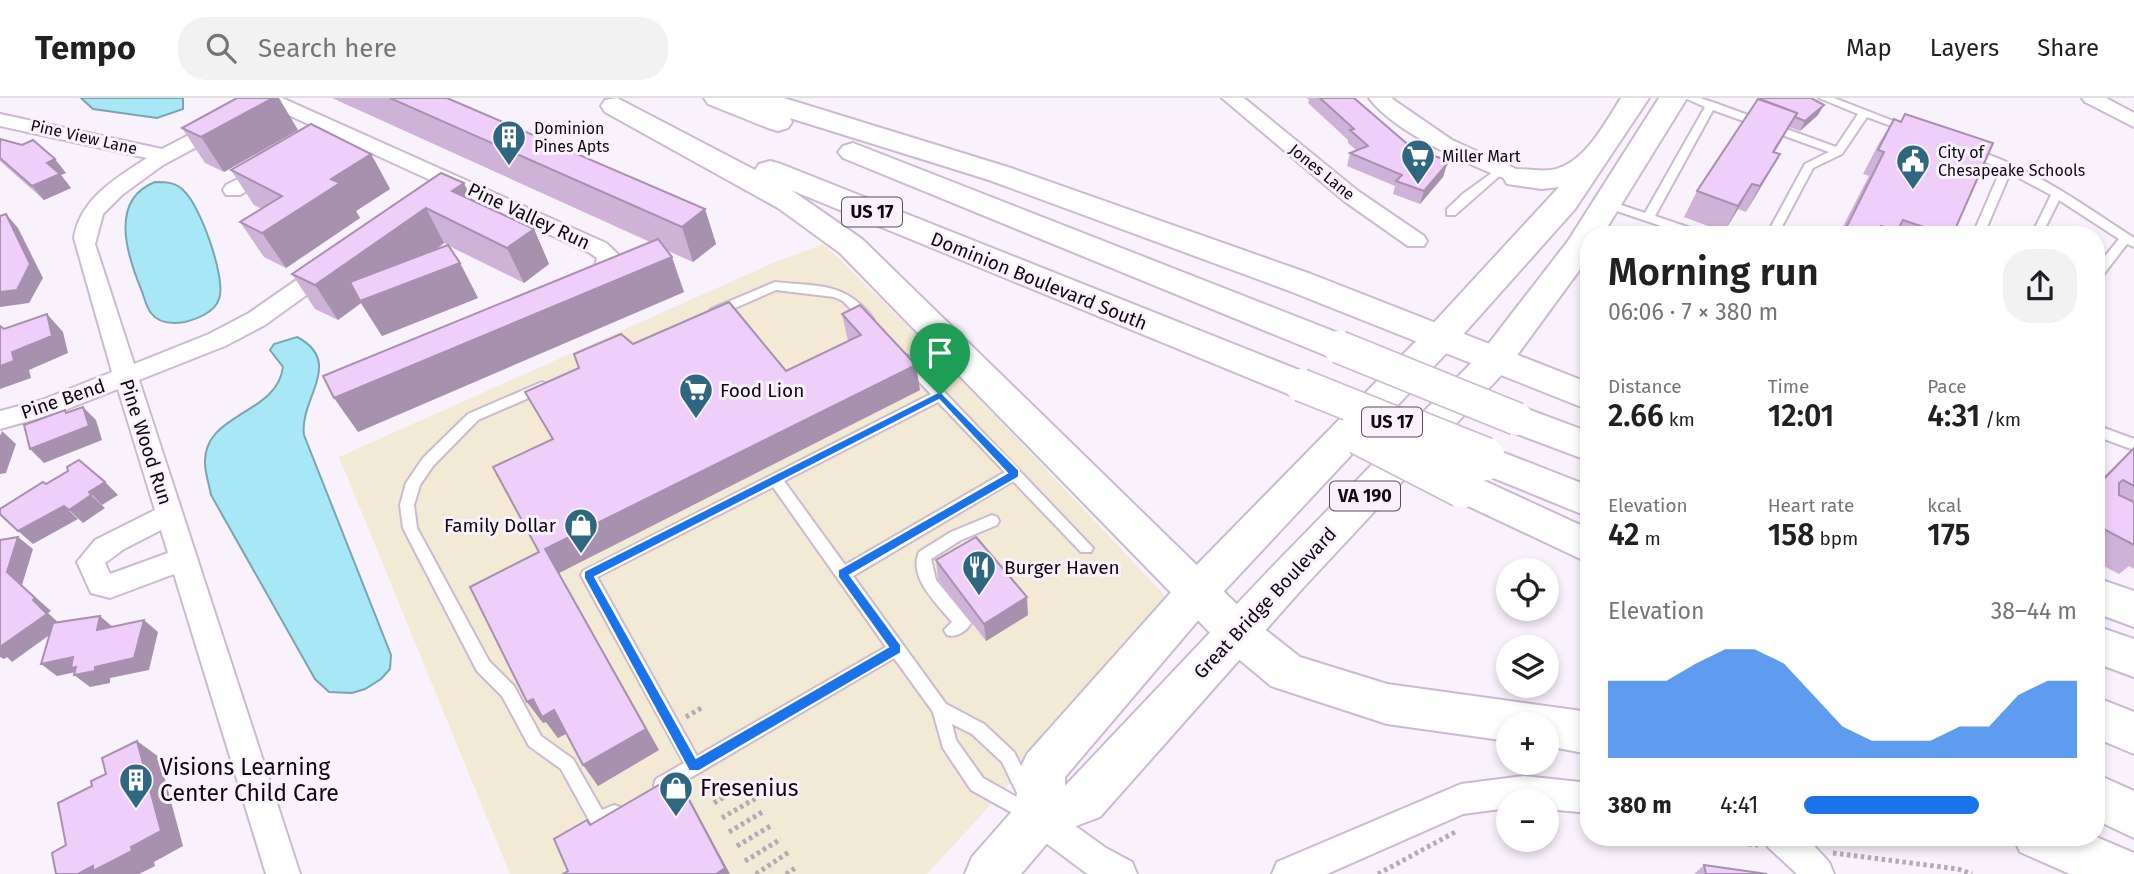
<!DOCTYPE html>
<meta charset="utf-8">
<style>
body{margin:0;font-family:"Fira Sans",sans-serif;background:#f2f2f2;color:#202124;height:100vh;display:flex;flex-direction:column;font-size:26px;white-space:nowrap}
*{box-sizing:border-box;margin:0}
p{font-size:23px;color:#757577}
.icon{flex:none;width:38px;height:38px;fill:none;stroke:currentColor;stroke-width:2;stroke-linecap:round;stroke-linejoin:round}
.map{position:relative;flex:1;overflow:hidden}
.details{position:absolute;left:1580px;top:128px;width:525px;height:620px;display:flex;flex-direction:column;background:#fff;border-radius:28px;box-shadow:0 4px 10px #0003}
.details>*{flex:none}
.fabs{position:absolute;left:1496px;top:460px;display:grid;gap:14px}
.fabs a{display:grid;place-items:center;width:63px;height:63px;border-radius:50%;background:#fff;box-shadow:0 4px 10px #0003;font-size:35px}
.pin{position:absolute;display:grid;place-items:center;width:60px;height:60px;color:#fff;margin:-72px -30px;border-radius:50% 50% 50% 0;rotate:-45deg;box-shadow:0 0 7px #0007}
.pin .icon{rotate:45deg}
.round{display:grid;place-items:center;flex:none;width:74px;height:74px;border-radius:28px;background:#f2f2f2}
.summary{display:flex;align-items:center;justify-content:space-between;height:119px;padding:0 28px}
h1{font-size:38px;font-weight:600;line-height:52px}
.figures{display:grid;grid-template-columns:repeat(3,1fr);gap:10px;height:119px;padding:7px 28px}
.figures div{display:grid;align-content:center}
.figures b{font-size:30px;font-weight:600}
.figures small{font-size:19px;font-weight:400}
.figures p{font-size:19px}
.chart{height:196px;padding:14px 28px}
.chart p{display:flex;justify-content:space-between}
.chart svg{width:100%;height:126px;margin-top:7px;fill:#1a73e8;opacity:.7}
ul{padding:0 28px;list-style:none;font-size:23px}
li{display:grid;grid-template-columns:112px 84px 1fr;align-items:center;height:52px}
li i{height:18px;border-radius:9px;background:#1a73e8}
header{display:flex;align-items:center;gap:42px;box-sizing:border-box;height:98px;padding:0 35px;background:#fff;border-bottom:2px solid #e0e0e0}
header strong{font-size:33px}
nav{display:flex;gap:38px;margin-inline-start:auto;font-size:24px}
.search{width:490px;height:63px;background:#f2f2f2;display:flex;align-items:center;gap:18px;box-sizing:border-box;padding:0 24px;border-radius:28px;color:#757577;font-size:26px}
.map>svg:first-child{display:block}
.commercial{fill:#f2ead4}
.water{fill:#a8e8f6;stroke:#7aa5b1;stroke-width:2}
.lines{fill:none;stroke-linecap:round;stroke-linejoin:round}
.lane-casing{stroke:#ccb9d2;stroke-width:4}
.street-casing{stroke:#ccb9d2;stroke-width:4}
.primary-casing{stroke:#ccb9d2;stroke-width:4}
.highway-casing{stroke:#ccb9d2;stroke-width:4}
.path{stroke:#b2abb5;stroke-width:5;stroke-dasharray:3.5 3.5;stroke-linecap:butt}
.lane{fill:#fff;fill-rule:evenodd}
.street{fill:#fff;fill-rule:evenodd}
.primary{fill:#fff;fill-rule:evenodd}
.highway{fill:#fff;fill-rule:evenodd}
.highway-bridge-far1-casing{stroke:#ccb9d2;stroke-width:35;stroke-linecap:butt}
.highway-bridge-casing{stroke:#ccb9d2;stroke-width:46;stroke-linecap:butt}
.highway-bridge-far1{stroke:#fff;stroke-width:32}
.highway-bridge{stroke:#fff;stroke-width:43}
.wall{fill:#ceb2d7;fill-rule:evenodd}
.shaded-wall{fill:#a791af}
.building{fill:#efcffa;stroke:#a791af;stroke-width:2}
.route{fill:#1a73e8;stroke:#fff;stroke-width:2;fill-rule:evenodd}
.labels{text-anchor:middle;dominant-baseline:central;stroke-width:6;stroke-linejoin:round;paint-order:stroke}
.far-poi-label{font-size:16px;fill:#0f0811;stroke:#f9f1fc;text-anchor:start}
.far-street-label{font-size:16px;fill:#0f0811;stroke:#f9f1fc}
.shield{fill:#f9f1fc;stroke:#554e58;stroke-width:2}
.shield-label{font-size:18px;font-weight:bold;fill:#0f0811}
.street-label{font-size:19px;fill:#0f0811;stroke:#f9f1fc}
.poi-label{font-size:19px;fill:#0f0811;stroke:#f9f1fc;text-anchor:start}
.near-poi-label{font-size:23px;fill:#0f0811;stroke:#f9f1fc;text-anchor:start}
</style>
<header>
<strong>Tempo</strong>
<div class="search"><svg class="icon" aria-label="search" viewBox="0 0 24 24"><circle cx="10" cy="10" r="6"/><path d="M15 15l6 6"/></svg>Search here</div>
<nav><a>Map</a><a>Layers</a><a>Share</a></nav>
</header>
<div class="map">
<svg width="2134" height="776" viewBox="0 0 2134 776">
<rect width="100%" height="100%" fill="#f9f1fc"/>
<path class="commercial" d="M824,146l129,127 221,234 -247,269h-417l-171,-417 434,-194z"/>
<g class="water">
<path d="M81,0h102v11l-26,9 -64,-9z"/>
<path d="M155,84c11,0 21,0 29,9 16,14 43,89 35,108 -4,13 -22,20 -34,23 -12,2 -26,2 -34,-9 -5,-6 -7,-17 -10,-24 -14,-34 -32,-89 14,-107z"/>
<path d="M297,239c48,25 2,62 7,98l87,220 -1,14 -9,10 -16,10 -13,4 -23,-1 -14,-13 -104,-184c-2,-11 -6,-22 -6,-32 -2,-50 72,-48 78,-96l-13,-17 4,-6z"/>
</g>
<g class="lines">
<g class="lane-casing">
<g id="lane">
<path d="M1685,0h15l15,5 121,44 22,-33 -39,-16h15l80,31 -5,3 -4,-1 -38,-14 -25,37 -29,14 -35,66h-11l38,-70 24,-12 -116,-42 -58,106 44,15 1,3h-15l-80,-27v-4l4,-2 36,12 60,-106z"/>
<path d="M1971,51c59,17 111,55 163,89v9l-7,-3 -27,35 -4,1v-13l23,-28 -60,-39 -17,34h-10l19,-39 -41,-22 -26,61h-11l28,-65 -34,-15 -1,-2z"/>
<path d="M1500,69l5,3 -1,2 -49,43h-8v-6l17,-16z"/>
<path d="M775,184c43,5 71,-1 99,38l-2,3h-8l-21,-22 -9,-4 -58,-7 -57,25 -4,1 -6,-4 2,-3z"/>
<path d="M906,257l5,2 182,191 -2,4h-10l-68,-71 -160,95 93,128 38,20 30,28 22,43 -3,6 -6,2 10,5 3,6 -3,6 -6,2 -6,-2 -54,-30 -28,-42 -10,-36 -39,-54 -226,133 -6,2 -6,-2 -2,-6 2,-6 28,-16 -101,-184 -2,-4 2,-4 348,-177 -30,-31 -1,-3zM938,304l67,70 -160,93 -61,-84zM773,389l113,160 -189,109 -100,-179zM952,626l20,10 30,28 18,37 -37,-21 -27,-38z"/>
<path d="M542,284l5,2 2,3 -2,3 -69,30 -45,46 -13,19 -6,20 3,23 72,133 25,25 27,50 32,23 29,51 12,-5 6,2 3,6 -3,6 -21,10 -6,-2 -32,-58 -32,-23 -27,-50 -25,-25 -74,-143 -3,-23 6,-22 17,-25 45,-44z"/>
<path d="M2096,327l38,14v11l-38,-14z"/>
<path d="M992,417l5,2 2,4 -2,4 -36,15 -30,19 5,21 35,43c-4,8 -15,15 -24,12l-3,-5 8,-8c-15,-18 -44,-45 -33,-70l32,-20z"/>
</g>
</g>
<g class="street-casing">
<g id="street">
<path d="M260,0h22l324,145 13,12c-3,21 -22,39 -43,33l-3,-5 3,-5 19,-12 2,-8 -7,-5 -319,-146 -108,58 -41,30 -19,19 -8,30 39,120 75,-30 40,-21 72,-50 8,-2 8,2 3,5 -3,5 -72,52 -40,21 -86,34 161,494h-34l-92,-300 -64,24 -19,-5 -14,-31 18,-22 60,-30 -37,-121 -61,24 -57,16v-18l42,-11 70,-28 -38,-134c6,-39 42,-60 73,-80l-147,-32v-12l162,35zM161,432l7,23 -58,21 -5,-11 19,-14z"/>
<path d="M1222,0h22l114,93 66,45 3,5 -3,5h-16l-64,-45z"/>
<path d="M1369,0h22l61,42 73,33 3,4 -3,4h-14c-41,-16 -115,-47 -142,-83z"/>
<path d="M2082,0h24l28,15v14l-49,-25z"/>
<path d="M273,63l7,2 3,4 -3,4 -40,24h-14l-3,-5 3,-5z"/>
<path d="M1524,678l65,7v30l-42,-4v-7h-39v6l-45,6 -136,60h-55l5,-12 184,-78z"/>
<path d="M1038,705l11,4 57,41 26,14 5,12h-49l-6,-4 -55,-41 -5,-11 5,-11z"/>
<path d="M1764,738h41l24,26 5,12h-37l-29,-27z"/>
</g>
</g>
<g class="primary-casing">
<path id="primary" d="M1621,0h28l-74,111 -123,138 -240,257 -147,173v9l209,-221 209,-214 85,-110 91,-143h28l-84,136h-14v23l-82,112 -205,220 -202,228 -45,17 -34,40h-56l7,-17 43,-49 5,-39 7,-15 155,-174 246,-251 131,-142 -17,2 -35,-5 -4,-7 4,-7c15,-3 29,2 44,0 32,-4 54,-47 70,-72z"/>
</g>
<g class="highway-casing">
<g id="highway">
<path d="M617,0l138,72 4,-6 11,-3 11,3 533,212 5,9 -5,9 -13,4 -13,-4 -497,-204 71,49 391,381 47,37 87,27 202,28v42l-42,-8v-22h-39v17l-121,-17 -101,-33 -15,-5 -48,-40 -383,-393 -62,-45 -173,-96 -4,-6 4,-6z"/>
<path d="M704,0h80l227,70 300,106 278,109v27l-302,-120 -298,-110 -199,-62 2,4 -4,6 -10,3 -10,-3 -60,-24z"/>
<path d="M853,45l498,195 5,9 -5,9 -12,3 -12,-3 -484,-198 -5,-6 5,-6z"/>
<path d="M1517,307l72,27v29l-85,-32 -5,-10 5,-10z"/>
<path d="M1484,347l105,41v31l-118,-48 -6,-10 6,-10z"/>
<path d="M1463,373l126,58v34l-140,-66 -5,-11 5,-11z"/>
<path d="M2096,480l38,13v36l-38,-14z"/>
<path d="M2096,528l38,13v38l-38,-14z"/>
<path d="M2096,599l38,15v42l-38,-16z"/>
<path d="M2096,676l38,17v47l-38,-18z"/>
<path d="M2013,738h81l40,17v21h-64l-50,-22z"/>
</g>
</g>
<g class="path">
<path d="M686,619l17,-10"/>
<path d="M714,705l33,-20"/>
<path d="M722,720l34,-20"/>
<path d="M729,734l35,-21"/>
<path d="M1679,738l79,9"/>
<path d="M737,748l35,-21"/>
<path d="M1833,755l125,16 14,5"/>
<path d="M745,763l36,-22"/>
<path d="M756,776l33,-22"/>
<path d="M786,776l11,-7"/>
<path d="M1378,776l79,-43"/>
</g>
<use href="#lane" class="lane"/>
<use href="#street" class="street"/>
<use href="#primary" class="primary"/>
<use href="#highway" class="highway"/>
<g class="highway-bridge-far1-casing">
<g id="highway-bridge-far1">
<path d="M1339,249l178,72"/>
<path d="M1301,287l120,48"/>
</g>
</g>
<g class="highway-bridge-casing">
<g id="highway-bridge">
<path d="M1416,334l68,27"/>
<path d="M1360,335l103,53"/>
</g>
</g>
<use href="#highway-bridge-far1" class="highway-bridge-far1"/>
<use href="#highway-bridge" class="highway-bridge"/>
</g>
<g class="wall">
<path d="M332,0h115l258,111 11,35 -23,18 -27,-12 18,42 -326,140 292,-190z"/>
<path d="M1307,0h47l58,50 35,16 -4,13 -23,27 -27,-10 2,-8 -48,-20 3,-13 6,-3 -8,-7v-3l-40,-37 1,-3z"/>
<path d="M1758,1l60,16 -18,16 -11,-4 -15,25 6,2 -34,58 -8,-3 -14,23 -40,-15 13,-26z"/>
<path d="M1894,21l59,115h-114l30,-58 -6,-2 16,-31z"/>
<path d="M182,30l116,2 -74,42 -19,-9z"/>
<path d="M0,41l66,34 -5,2 10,13 -27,12 -44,-39z"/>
<path d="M371,56l19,35 -34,22 4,7 -74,50 -22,-11 -24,-35 22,-13 -8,-4 -23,-35z"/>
<path d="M441,75l32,27 61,29 15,35 -25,19 -75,-37 11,17 18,35 -96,38 -21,-33 -23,17 -23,-11 -23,-35zM444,145l4,2 -12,5z"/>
<path d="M842,216l78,76 -361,183 100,177 -61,36 -32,-53 -8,5 -12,-16 -3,1 -16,-21 12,-150 13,-113 -27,-47 261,-21 62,-30z"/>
<path d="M2134,350v121l-5,-3 -10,8 -23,-12v-78z"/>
<path d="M936,462l92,55 -42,26 -48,-62z"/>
<path d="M1704,767l63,9h-73z"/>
</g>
<g class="shaded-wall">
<path d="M273,0h6l19,32 -74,42 -23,-35z"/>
<path d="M1824,7l-6,10 -18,16 5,-10z"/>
<path d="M1797,15l-14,25 -24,40 14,-26z"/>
<path d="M371,56l19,35 -34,22 4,7 -74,50 -24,-35 69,-54z"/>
<path d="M1780,56l-15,26 -19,32 14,-26z"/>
<path d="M55,61l11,14 -5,2 10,13 -27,12 -12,-14 15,-23z"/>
<path d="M1446,62l-2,7 3,-3 -4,13 -23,27 4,-13z"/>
<path d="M464,85l17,35 -29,-27z"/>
<path d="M1752,86l-14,25 -14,23 14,-26z"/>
<path d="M426,110l18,35 -77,56 93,-36 18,35 -96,38 -21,-33 -23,17 -23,-35z"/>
<path d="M705,111l11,35 -23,18 -11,-35z"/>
<path d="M6,116l12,14 25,50 -14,25 -29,4v-15z"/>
<path d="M534,131l15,35 -25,19 -17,-35z"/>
<path d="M672,159l12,35 -326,140 -24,-34z"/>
<path d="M47,216l16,18 5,21 -39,17 2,8 -31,11v-23z"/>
<path d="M916,267l4,25 -361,183 100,177 -61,36 -15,-21 -38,-216z"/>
<path d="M83,309l13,13 6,20 -58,23 -14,-14z"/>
<path d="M2,333l14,13 -10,29 -6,1v-38z"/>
<path d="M105,384l13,13 -16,10 -13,-13z"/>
<path d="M91,397l14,13 -22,15 -14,-13z"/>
<path d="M64,408l14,13 -45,25 -15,-13z"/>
<path d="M18,439l15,12 -11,36 29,26 -3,2 14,13 -50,36 -5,-5 -3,2 -4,-2v-10l33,-47 -26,-28z"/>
<path d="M1027,499l1,18 -42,26 -2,-17z"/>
<path d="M100,518l14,12 -17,2z"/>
<path d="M144,522l14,12 -9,38 -39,8v5l-20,4 -16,-12 2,-3 -19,4 -16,-12 32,-7 22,10z"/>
<path d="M533,601l21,11 16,22 -12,6 -12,-16 -3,1 -16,-21z"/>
<path d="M137,643l22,16 24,89 -29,16 1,4 -16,8h-61l53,-27z"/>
<path d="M676,677l12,21 42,78h-14z"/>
</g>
<g class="building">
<path d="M237,0h36l-72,39 -19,-9z"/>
<path d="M390,0h57l258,111 -23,18z"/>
<path d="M1320,0h34l58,50 34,12 -2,3 3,1 -23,27 -28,-10 6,-6 -52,-22 18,-7 -18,-16 4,-1z"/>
<path d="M1760,0h51l13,7 -19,16 -10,-4 2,-4 -37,-14z"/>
<path d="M1758,1l39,14 -24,39 7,2 -20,32 -8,-2 -14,22 -41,-15z"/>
<path d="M1905,16l88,29 -40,91h-9l-41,-14 -6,11 -16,-5 -4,8h-34l41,-82 -6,-2 16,-31 7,3z"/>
<path d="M311,26l60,30 -40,25 9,4 -78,50 -22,-11 42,-26 -51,-26z"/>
<path d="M0,41l22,6 11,-5 22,19 -8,4 13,11 -28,12 -32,-28z"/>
<path d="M441,75l23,10 -12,8 82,38 -27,19 -81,-40 -111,77 -23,-11z"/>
<path d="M6,116l24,50 -13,26 -17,2v-76z"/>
<path d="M658,141l14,18 -338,141 -11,-22z"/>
<path d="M448,147l12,18 -100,38 -10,-19z"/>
<path d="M729,204l57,69 75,-36 -19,-21 18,-9 56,60 -371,184 101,180 -63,36 -29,-55 -12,7 -9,-18 -6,3 -57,-115 69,-35 -46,-85 60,-28 -28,-47 54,-24 -5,-14 47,-20 12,10z"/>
<path d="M47,216l5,22 -40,16 2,9 -14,5v-40l4,3z"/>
<path d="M83,309l6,19 -59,23 -6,-24 41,-15 1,3z"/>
<path d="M2134,350v38l-11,-6 -4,3v12l15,7v43l-38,-20v-38z"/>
<path d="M79,362l26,22 -16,10 2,3 -22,15 -5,-4 -46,25 -18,-17v-5l43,-27 3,2 22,-13 -1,-4z"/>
<path d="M18,439l-11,35 28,26 -2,2 14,14 -47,33v-107z"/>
<path d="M976,439l51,60 -43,27 -48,-64z"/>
<path d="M100,518l-3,14 47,-10 -10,38 -39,9v4l-21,4 2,-8 -5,1 2,-11 -32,7 12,-41z"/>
<path d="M137,643l24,90 -30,16 1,4 -39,20v-5l-15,8h-22l-4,-21 14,-8 -8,-42 34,-17 -1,-5 15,-7 -4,-16z"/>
<path d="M676,677l49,93 -9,6h-153l5,-3 -14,-32 33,-19 3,5z"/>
<path d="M1704,767l63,9h-61z"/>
</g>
<path class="route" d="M940,293l79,79v7l-169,98 51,70v8l-202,118h-10l-105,-193v-7zM939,302l68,73 -169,97v7l50,70 -192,111 -101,-181z"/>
<defs>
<g id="building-pin" transform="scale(1.75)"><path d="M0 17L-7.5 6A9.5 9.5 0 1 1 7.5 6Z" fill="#2f6781" stroke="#f9f1fc"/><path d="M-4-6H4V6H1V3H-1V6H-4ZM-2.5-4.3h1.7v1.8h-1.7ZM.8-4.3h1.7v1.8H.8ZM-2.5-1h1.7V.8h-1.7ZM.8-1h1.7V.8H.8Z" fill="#fff"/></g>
<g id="supermarket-pin" transform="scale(1.75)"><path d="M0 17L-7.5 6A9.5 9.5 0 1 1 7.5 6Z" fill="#2f6781" stroke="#f9f1fc"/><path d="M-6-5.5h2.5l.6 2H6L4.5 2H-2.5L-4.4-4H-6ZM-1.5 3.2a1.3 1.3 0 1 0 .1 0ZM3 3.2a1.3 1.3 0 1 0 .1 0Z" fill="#fff"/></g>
<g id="civic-pin" transform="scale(1.75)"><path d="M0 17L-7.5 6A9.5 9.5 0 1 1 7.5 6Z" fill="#2f6781" stroke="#f9f1fc"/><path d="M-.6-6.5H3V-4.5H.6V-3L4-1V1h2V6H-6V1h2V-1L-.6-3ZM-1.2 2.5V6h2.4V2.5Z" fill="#fff"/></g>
<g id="shop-pin" transform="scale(1.75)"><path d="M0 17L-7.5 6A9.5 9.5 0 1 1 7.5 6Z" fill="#2f6781" stroke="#f9f1fc"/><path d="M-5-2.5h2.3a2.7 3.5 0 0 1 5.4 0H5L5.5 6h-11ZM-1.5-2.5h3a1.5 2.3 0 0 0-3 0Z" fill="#fff"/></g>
<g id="restaurant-pin" transform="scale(1.75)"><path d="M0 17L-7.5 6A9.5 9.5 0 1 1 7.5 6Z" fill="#2f6781" stroke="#f9f1fc"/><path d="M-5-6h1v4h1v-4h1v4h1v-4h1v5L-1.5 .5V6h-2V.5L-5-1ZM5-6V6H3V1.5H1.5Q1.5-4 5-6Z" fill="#fff"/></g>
</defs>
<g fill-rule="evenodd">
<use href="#building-pin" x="509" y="39"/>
<use href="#supermarket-pin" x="1418" y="58"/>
<use href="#civic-pin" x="1913" y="63"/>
<use href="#supermarket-pin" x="696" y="292"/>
<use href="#shop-pin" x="581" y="427"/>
<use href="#restaurant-pin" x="979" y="469"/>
<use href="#building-pin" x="136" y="682"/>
<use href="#shop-pin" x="676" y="690"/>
</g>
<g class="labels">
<g class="far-poi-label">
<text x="534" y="30">Dominion<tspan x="534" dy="18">Pines Apts</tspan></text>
<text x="1938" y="54">City of<tspan x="1938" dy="18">Chesapeake Schools</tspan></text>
<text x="1442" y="58">Miller Mart</text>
</g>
<g class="far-street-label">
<text transform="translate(84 39) rotate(13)">Pine View Lane</text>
<text transform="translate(1322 74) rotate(39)">Jones Lane</text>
</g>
<g class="shield">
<rect x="842" y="99.5" width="60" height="29" rx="5"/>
<rect x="1362" y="309.5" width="60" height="29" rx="5"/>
<rect x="1330" y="383.5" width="70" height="29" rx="5"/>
</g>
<g class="shield-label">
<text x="872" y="114">US 17</text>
<text x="1392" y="324">US 17</text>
<text x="1365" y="398">VA 190</text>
</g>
<g class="street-label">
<text transform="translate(529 118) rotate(25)">Pine Valley Run</text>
<text transform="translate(1039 183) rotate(22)">Dominion Boulevard South</text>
<text transform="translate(63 301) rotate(-19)">Pine Bend</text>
<text transform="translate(146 344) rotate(72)">Pine Wood Run</text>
<text transform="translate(1265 505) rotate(-47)">Great Bridge Boulevard</text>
</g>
<g class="poi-label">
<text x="720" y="292">Food Lion</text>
<text x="556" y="427" text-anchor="end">Family Dollar</text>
<text x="1004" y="469">Burger Haven</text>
</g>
<g class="near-poi-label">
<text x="160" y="669">Visions Learning<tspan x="160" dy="26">Center Child Care</tspan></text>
<text x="700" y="690">Fresenius</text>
</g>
</g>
</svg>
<div class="fabs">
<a><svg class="icon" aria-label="locate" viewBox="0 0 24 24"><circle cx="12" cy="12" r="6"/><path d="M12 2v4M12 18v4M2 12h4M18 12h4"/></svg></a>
<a><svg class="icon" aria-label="layers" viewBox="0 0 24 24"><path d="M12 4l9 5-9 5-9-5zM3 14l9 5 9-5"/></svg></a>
<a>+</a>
<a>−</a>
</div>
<div class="pin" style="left:940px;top:297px;background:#1e9e55"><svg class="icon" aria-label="arrive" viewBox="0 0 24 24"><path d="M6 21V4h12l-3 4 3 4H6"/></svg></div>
<section class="details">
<div class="summary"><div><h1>Morning run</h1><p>06:06 · 7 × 380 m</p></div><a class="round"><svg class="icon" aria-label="share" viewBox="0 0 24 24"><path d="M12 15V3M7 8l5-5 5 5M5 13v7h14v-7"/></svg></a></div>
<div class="figures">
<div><p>Distance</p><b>2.66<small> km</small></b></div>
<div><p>Time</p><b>12:01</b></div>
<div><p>Pace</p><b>4:31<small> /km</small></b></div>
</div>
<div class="figures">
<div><p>Elevation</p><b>42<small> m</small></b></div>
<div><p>Heart rate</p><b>158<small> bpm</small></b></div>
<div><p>kcal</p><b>175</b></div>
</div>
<div class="chart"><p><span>Elevation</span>38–44 m</p>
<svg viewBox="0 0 160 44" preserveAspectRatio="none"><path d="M0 44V17L10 17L20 17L30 11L40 6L50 6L60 11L70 22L80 33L90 38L100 38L110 38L120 33L130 33L140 22L150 17L160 17V44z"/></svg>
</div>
<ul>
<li><b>380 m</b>4:41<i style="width:64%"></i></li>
</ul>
</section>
</div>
